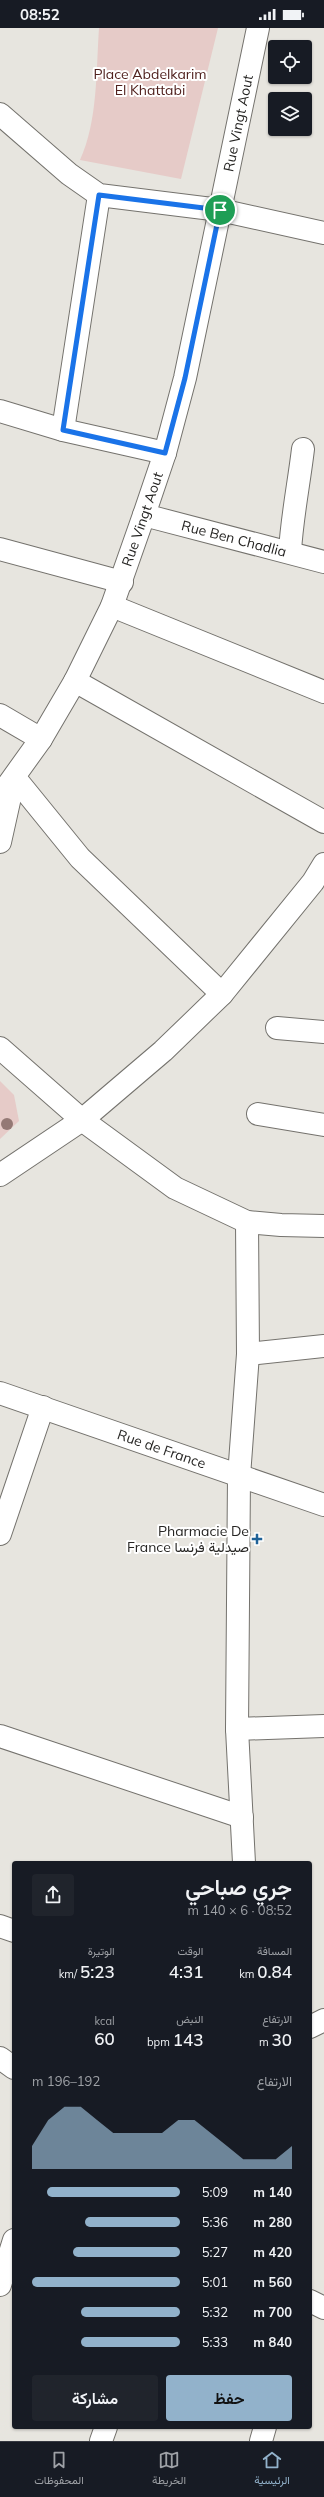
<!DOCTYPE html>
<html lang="ar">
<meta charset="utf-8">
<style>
body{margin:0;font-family:Mulish,Vazirmatn,sans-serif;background:#20242c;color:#f1f3f6;direction:rtl;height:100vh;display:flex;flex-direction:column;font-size:15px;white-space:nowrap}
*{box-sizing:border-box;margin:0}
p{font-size:13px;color:#9ea1a6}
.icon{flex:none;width:22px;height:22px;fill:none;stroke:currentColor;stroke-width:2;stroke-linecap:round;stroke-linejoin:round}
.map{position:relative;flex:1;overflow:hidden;direction:ltr}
.sheet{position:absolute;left:12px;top:1833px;width:300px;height:568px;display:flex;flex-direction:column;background:#171b24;border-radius:4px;box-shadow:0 1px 3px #0004;direction:rtl}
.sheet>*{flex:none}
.tools{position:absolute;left:268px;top:12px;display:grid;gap:8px}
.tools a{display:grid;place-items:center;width:44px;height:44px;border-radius:4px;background:#171b24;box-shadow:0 1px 3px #0004;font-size:20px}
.pin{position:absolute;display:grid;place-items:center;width:34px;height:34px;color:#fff;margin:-17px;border:2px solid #fff;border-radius:50%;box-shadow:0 1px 4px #0007}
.round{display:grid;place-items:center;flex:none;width:42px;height:42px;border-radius:4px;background:#20242c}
.overview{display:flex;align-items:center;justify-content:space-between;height:68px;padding:0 20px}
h1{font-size:22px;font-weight:600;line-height:30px}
.metrics{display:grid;grid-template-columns:repeat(3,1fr);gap:6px;height:68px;padding:4px 20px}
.metrics div{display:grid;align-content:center}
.metrics b{font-size:17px;font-weight:600}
.metrics small{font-size:11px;font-weight:400}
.metrics p{font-size:11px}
.chart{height:112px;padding:8px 20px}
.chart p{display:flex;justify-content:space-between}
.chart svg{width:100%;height:72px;margin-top:4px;fill:#92b2cb;opacity:.7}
.cta{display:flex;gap:8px;margin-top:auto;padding:8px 20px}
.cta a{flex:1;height:46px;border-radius:4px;background:#92b2cb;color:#111;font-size:16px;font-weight:600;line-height:46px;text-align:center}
.cta a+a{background:#20242c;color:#f1f3f6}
ul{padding:0 20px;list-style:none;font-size:13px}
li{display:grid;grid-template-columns:64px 48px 1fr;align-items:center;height:30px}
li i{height:10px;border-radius:5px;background:#92b2cb}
.status{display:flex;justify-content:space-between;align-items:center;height:28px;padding:0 20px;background:#171b24;direction:ltr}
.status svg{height:11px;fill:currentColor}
.tabs{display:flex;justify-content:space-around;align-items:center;height:56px;border-top:1px solid #363941;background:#171b24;font-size:11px;color:#9ea1a6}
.tabs a{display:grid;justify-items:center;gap:2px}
.tabs .active{color:#92b2cb}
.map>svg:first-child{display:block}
.green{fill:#e6cbc8}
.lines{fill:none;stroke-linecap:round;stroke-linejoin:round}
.minor-casing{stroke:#74726d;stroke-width:24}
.minor{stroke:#fff;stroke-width:22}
.tree{fill:#947975}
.route-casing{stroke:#fff;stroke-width:8}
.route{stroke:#1a73e8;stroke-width:5}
.poi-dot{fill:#1f6297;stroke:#fff;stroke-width:1.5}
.labels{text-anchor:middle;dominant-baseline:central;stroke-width:4;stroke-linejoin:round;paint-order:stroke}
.park-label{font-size:14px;fill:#50211e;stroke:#fff}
.street-label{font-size:14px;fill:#262523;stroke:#fff}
.poi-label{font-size:14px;fill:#262523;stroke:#fff;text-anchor:end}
</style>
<div class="status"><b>08:52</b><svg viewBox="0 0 49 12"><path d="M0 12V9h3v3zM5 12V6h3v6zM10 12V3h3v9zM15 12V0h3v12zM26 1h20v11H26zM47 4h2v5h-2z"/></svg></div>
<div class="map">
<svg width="324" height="2413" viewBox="0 0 324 2413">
<rect width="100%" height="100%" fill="#e7e5df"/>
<g class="green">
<path d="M99,0h119l-37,151 -101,-19c18,-39 16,-89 19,-132z"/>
<path d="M0,1053l14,14 5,26 -19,18z"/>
</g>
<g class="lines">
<g class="minor-casing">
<g id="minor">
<path d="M0,86l69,60 30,21 121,15 104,23"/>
<path d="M0,383l63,19 102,23"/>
<path d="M63,402l36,-235"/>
<path id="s1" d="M144,487l180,47"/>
<path d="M0,521l122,33"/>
<path d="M290,523c2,-34 9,-68 13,-102"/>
<path d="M112,578l212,86"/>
<path d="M75,653l249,141"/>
<path d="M0,687l41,24"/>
<path d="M15,750l65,80 142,136"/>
<path id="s2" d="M0,768l41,-57 34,-58 37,-75 32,-91 21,-62 20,-75 73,-350"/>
<path d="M0,814l14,-63"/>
<path d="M277,1000l47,4"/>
<path d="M0,1020l82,72 93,68 72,34 34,3 43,1"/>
<path d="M258,1086l66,11"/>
<path d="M0,1147l82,-55 81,-69 59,-57 91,-112 11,-18"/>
<path d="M248,1326l76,-8"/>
<path id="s3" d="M0,1365l324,112"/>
<path d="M0,1506l43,-127"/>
<path d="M237,1701l87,-3"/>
<path d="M0,1708l242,81"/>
<path d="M244,1835l-7,-134 2,-253 9,-122 -1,-132"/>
<path d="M0,1898l14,5"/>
<path d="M310,1999l14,-7"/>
<path d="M0,2030l14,10"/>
<path d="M0,2257l14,-45"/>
<path d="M310,2273l14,7"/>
<path d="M101,2413l5,-14"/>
<path d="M261,2413l4,-14"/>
</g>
</g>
<use href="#minor" class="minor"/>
</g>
<circle class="tree" cx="7" cy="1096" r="6"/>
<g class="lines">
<g class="route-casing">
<path id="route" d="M99,167l121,15 -35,168 -20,75 -102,-23z"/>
</g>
<use href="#route" class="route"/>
</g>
<path class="poi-dot" d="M255 1505h4v4h4v4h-4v4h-4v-4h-4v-4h4z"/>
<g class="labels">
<g class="park-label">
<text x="150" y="46">Place Abdelkarim<tspan x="150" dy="16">El Khattabi</tspan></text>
</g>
<g class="street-label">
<text stroke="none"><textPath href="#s2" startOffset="721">Rue Vingt Aout</textPath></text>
<text stroke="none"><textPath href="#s2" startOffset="313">Rue Vingt Aout</textPath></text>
<text stroke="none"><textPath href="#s1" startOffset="93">Rue Ben Chadlia</textPath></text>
<text stroke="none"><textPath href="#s3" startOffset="171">Rue de France</textPath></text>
</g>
<g class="poi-label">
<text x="249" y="1503">Pharmacie De<tspan x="249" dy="16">France صيدلية فرنسا</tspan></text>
</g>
</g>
</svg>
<div class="tools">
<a><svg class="icon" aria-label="locate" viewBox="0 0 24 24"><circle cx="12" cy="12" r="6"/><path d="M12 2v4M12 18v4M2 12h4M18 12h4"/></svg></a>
<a><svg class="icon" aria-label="layers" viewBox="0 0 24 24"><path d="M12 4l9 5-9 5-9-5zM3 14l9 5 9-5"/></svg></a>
</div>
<div class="pin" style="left:220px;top:182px;background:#1e9e55"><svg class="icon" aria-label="arrive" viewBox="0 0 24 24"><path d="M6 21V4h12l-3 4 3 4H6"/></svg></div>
<section class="sheet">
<div class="overview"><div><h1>جري صباحي</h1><p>08:52 · 6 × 140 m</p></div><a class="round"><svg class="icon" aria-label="share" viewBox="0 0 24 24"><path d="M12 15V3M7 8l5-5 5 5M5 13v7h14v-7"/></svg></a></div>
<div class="metrics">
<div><p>المسافة</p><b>0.84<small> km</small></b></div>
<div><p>الوقت</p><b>4:31</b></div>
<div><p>الوتيرة</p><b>5:23<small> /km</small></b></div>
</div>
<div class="metrics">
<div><p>الارتفاع</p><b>30<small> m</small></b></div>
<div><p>النبض</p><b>143<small> bpm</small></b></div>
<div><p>kcal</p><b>60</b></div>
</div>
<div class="chart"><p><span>الارتفاع</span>192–196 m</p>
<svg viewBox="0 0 160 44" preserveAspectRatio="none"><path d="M0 44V30L10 14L20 6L30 6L40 14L50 22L60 22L70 22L80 22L90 14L100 14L110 22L120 30L130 38L140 38L150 38L160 30V44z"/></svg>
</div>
<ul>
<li><b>140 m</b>5:09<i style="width:90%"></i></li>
<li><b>280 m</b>5:36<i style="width:64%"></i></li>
<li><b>420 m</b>5:27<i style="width:72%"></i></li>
<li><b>560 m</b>5:01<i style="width:100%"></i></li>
<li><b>700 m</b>5:32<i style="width:67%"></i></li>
<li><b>840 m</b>5:33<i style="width:67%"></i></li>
</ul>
<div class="cta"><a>حفظ</a><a>مشاركة</a></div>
</section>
</div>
<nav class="tabs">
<a class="active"><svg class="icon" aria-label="home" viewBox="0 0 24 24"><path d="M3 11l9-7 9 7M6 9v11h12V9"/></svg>الرئيسية</a>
<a><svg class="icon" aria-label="map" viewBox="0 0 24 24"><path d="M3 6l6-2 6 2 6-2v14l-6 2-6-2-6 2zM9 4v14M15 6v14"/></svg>الخريطة</a>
<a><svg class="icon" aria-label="saved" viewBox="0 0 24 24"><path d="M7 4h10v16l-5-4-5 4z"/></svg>المحفوظات</a>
</nav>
